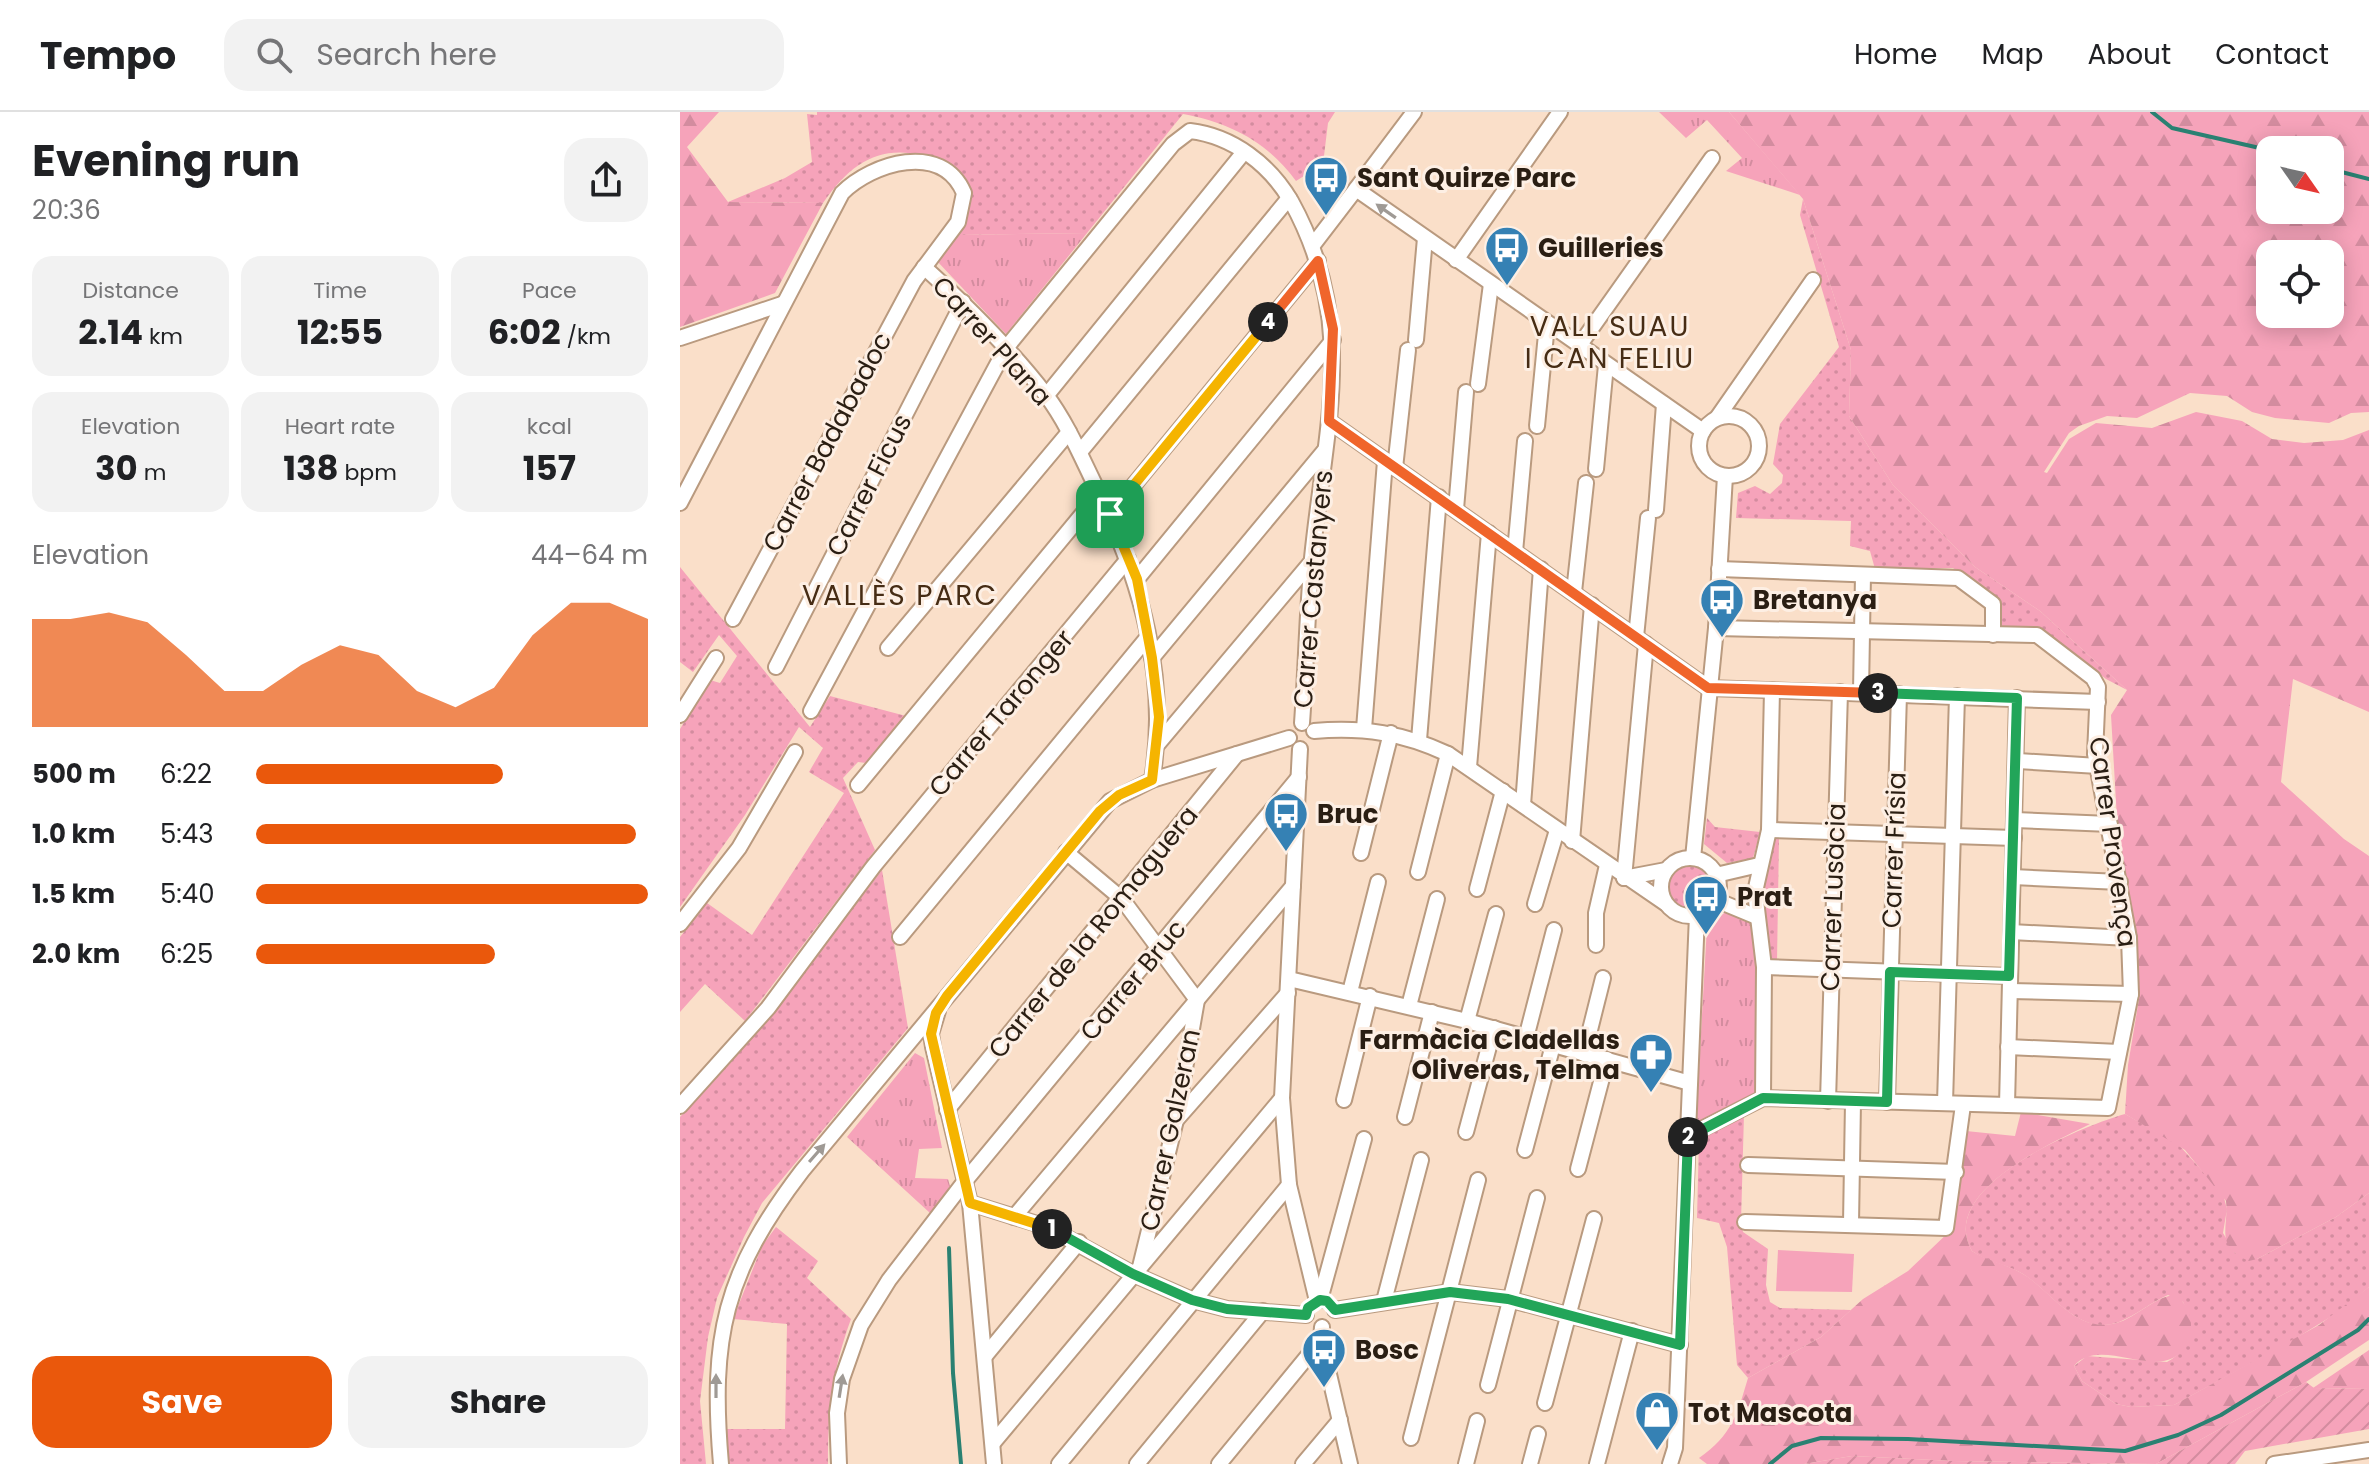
<!DOCTYPE html>
<meta charset="utf-8">
<style>
body{margin:0;font-family:Poppins,sans-serif;background:#f2f2f2;color:#202124;height:100vh;display:flex;flex-direction:column;font-size:30px;white-space:nowrap}
*{box-sizing:border-box;margin:0}
p{font-size:26px;color:#757577}
.icon{flex:none;width:44px;height:44px;fill:none;stroke:currentColor;stroke-width:2;stroke-linecap:round;stroke-linejoin:round}
.map{position:relative;flex:1;overflow:hidden}
.details{display:flex;flex-direction:column;background:#fff;width:680px}
.details>*{flex:none}
.needle{width:52px;rotate:124deg}
.buttons{position:absolute;left:1576px;top:24px;display:grid;gap:16px}
.buttons a{display:grid;place-items:center;width:88px;height:88px;border-radius:16px;background:#fff;box-shadow:0 4px 20px #0003;font-size:40px}
.pin{position:absolute;display:grid;place-items:center;width:68px;height:68px;color:#fff;margin:-34px;border-radius:16px;box-shadow:0 4px 12px #0006}
.km{position:absolute;width:40px;height:40px;margin:-20px;border-radius:50%;background:#222;color:#fff;font-size:22px;line-height:40px;text-align:center}
.round{display:grid;place-items:center;flex:none;width:84px;height:84px;border-radius:24px;background:#f2f2f2}
.summary{display:flex;align-items:center;justify-content:space-between;height:136px;padding:0 32px}
h1{font-size:44px;font-weight:700;line-height:60px}
.stats{display:grid;grid-template-columns:repeat(3,1fr);gap:12px;height:136px;padding:8px 32px}
.stats div{display:grid;align-content:center;border-radius:20px;background:#f2f2f2;text-align:center}
.stats b{font-size:34px;font-weight:700}
.stats small{font-size:22px;font-weight:400}
.stats p{font-size:22px}
.chart{height:224px;padding:16px 32px}
.chart p{display:flex;justify-content:space-between}
.chart svg{width:100%;height:144px;margin-top:8px;fill:#ea580c;opacity:.7}
.cta{display:flex;gap:16px;margin-top:auto;padding:16px 32px}
.cta a{flex:1;height:92px;border-radius:24px;background:#ea580c;color:#fff;font-size:32px;font-weight:700;line-height:92px;text-align:center}
.cta a+a{background:#f2f2f2;color:#202124}
ul{padding:0 32px;list-style:none;font-size:26px}
li{display:grid;grid-template-columns:128px 96px 1fr;align-items:center;height:60px}
li i{height:20px;border-radius:10px;background:#ea580c}
header{display:flex;align-items:center;gap:48px;box-sizing:border-box;height:112px;padding:0 40px;background:#fff;border-bottom:2px solid #e0e0e0}
header strong{font-size:38px}
nav{display:flex;gap:44px;margin-inline-start:auto;font-size:28px}
.search{width:560px;height:72px;background:#f2f2f2;display:flex;align-items:center;gap:20px;box-sizing:border-box;padding:0 28px;border-radius:24px;color:#757577;font-size:30px}
main{display:flex;flex:1;min-height:0}
.map>svg:first-child{display:block}
.grass{fill:url(#grass-dots)}
.forest{fill:url(#forest-firs);fill-rule:evenodd}
.park{fill:url(#park-tufts)}
.garden{fill:url(#garden-furrows)}
.pitch{fill:#f6a3ba}
.lines{fill:none;stroke-linecap:round;stroke-linejoin:round}
.stream{stroke:#2a8172;stroke-width:4}
.street-casing{stroke:#b99a7f;stroke-width:18}
.street{stroke:#fff;stroke-width:14}
.oneway{fill:#9f9a95}
.split-1-casing{stroke:#fff;stroke-width:16}
.split-2-casing{stroke:#fff;stroke-width:16}
.split-3-casing{stroke:#fff;stroke-width:16}
.split-4-casing{stroke:#fff;stroke-width:16}
.split-5-casing{stroke:#fff;stroke-width:16}
.split-1{stroke:#f5b400;stroke-width:10}
.split-2{stroke:#22a559;stroke-width:10}
.split-3{stroke:#22a559;stroke-width:10}
.split-4{stroke:#f0652b;stroke-width:10}
.split-5{stroke:#f5b400;stroke-width:10}
.labels{text-anchor:middle;dominant-baseline:central;stroke-width:6;stroke-linejoin:round;paint-order:stroke}
.poi-label{font-size:26px;font-weight:bold;fill:#2a1e13;stroke:#fdefe4;text-anchor:start}
.street-label{font-size:26px;fill:#2a1e13;stroke:#fdefe4}
.neighbourhood-label{font-size:28px;letter-spacing:2px;fill:#462c14;stroke:#fdefe4}
</style>
<header>
<strong>Tempo</strong>
<div class="search"><svg class="icon" aria-label="search" viewBox="0 0 24 24"><circle cx="10" cy="10" r="6"/><path d="M15 15l6 6"/></svg>Search here</div>
<nav><a>Home</a><a>Map</a><a>About</a><a>Contact</a></nav>
</header>
<main>
<section class="details">
<div class="summary"><div><h1>Evening run</h1><p>20:36</p></div><a class="round"><svg class="icon" aria-label="share" viewBox="0 0 24 24"><path d="M12 15V3M7 8l5-5 5 5M5 13v7h14v-7"/></svg></a></div>
<div class="stats">
<div><p>Distance</p><b>2.14<small> km</small></b></div>
<div><p>Time</p><b>12:55</b></div>
<div><p>Pace</p><b>6:02<small> /km</small></b></div>
</div>
<div class="stats">
<div><p>Elevation</p><b>30<small> m</small></b></div>
<div><p>Heart rate</p><b>138<small> bpm</small></b></div>
<div><p>kcal</p><b>157</b></div>
</div>
<div class="chart"><p><span>Elevation</span>44–64 m</p>
<svg viewBox="0 0 160 44" preserveAspectRatio="none"><path d="M0 44V11L10 11L20 9L30 12L40 22L50 33L60 33L70 25L80 19L90 22L100 33L110 38L120 32L130 16L140 6L150 6L160 11V44z"/></svg>
</div>
<ul>
<li><b>500 m</b>6:22<i style="width:63%"></i></li>
<li><b>1.0 km</b>5:43<i style="width:97%"></i></li>
<li><b>1.5 km</b>5:40<i style="width:100%"></i></li>
<li><b>2.0 km</b>6:25<i style="width:61%"></i></li>
</ul>
<div class="cta"><a>Save</a><a>Share</a></div>
</section>
<div class="map">
<svg width="1689" height="1352" viewBox="0 0 1689 1352">
<defs>
<pattern id="grass-dots" width="8" height="8" patternUnits="userSpaceOnUse" patternTransform="scale(2)"><rect width="8" height="8" fill="#f6a3ba"/><path d="M2 2h.1M6 6h.1" fill="none" stroke="#d38c9f" stroke-width="1.8" stroke-linecap="round"/></pattern>
<pattern id="forest-firs" width="22" height="20" patternUnits="userSpaceOnUse" patternTransform="scale(2)"><rect width="22" height="20" fill="#f6a3ba"/><path d="M5 1l3.5 6h-7zM16 11l3.5 6h-7z" fill="#d38c9f"/></pattern>
<pattern id="park-tufts" width="24" height="20" patternUnits="userSpaceOnUse" patternTransform="scale(2)"><rect width="24" height="20" fill="#f6a3ba"/><path d="M3 7l-1-3M5 7V3M7 7l1-3M15 17l-1-3M17 17v-4M19 17l1-3" fill="none" stroke="#d38c9f"/></pattern>
<pattern id="garden-furrows" width="10" height="10" patternUnits="userSpaceOnUse" patternTransform="scale(2)"><rect width="10" height="10" fill="#f6a3ba"/><path d="M-1 1l2-2M0 10L10 0M9 11l2-2" fill="none" stroke="#d38c9f"/></pattern>
</defs>
<rect width="100%" height="100%" fill="#fadfc9"/>
<g class="grass">
<path d="M137,0h518l-7,11 -5,41 -27,17c-29,-39 -65,-58 -113,-67l-96,119 -128,2 7,-19 -18,-52c-57,-24 -91,-10 -125,39l-95,-1 57,-24 27,-16 -5,-48 10,1z"/>
<path d="M1123,87l48,151 -2,66 44,69 82,82 65,44 87,79 -21,-11 -64,-49 -45,-1 2,-29 -46,-32 -78,1 -5,-18 -20,-5 1,-25 -115,-3 2,-25 17,-7 15,8 12,-11 1,-8 -10,-11 7,-40 59,-77 -39,-132z"/>
<path d="M0,455l130,160 20,-31 76,20 -40,47 -8,-1 -15,16 32,72 -130,171 -40,-37 -25,28v-75l27,-34 45,32 92,-142 -35,-21 14,-24 -24,-21 -54,88 -65,92v-178l30,-49 10,3 17,-27 -18,-21 -26,37 -13,-10z"/>
<path d="M1027,706l8,9 45,5 -7,26 -26,5 -23,-19z"/>
<path d="M1094,727h5l-2,122 -8,-1 -7,-67z"/>
<circle cx="1010" cy="776" r="24"/>
<path d="M202,758l26,158 -146,175 -18,34 -27,61 -9,39 -8,64 6,63h-26v-347l103,-117z"/>
<path d="M1064,1002l-3,108 2,10 25,17 -2,36 4,17 10,6 71,2 -30,27 -73,41 -11,-13 -10,-118 -8,-24 -22,-5 2,-79z"/>
<path d="M1445,1002l54,31 44,49 4,15 -4,24 12,20 22,6 79,-42 33,-24v94l-29,24 -50,31 -116,63 -43,2 -15,-3 -34,-23 -8,-15 13,-10 80,6c24,-13 29,-36 16,-60l-15,-7c-17,7 -31,20 -49,27 -40,15 -67,-30 -96,-48 -16,-10 -36,-12 -51,-23 -38,-65 110,-125 153,-137z"/>
<path d="M96,1115l42,34 -11,17 44,41c-19,52 -23,90 -23,145h-99l-3,-35h59l2,-105 -54,-5 29,-73z"/>
</g>
<g class="forest">
<path d="M0,0h39l-32,35 41,55 95,1 -48,90 -95,34z"/>
<path d="M1049,0h640v300l-18,1 -22,10 -54,-5 -23,-6 -25,-16 -37,-3 -53,25 -30,-2 -28,10 -10,7 -25,39 3,1 22,-34 27,-16 56,5 44,-16 46,9 30,18 32,4 39,-3 26,-10v282l-76,-33 -12,103 63,57 25,17v337l-33,24 -79,42 -8,2c-35,-16 -20,-32 -23,-60l-41,-51 -60,-36 3,-49 11,-66 -22,-180 -6,-104 16,-25 -87,-79 -65,-44 -82,-82 -44,-69 2,-66 -48,-151zM1590,38h60v60h-60zM1590,142h60v60h-60z"/>
<path d="M1341,1000l69,12c-38,19 -152,69 -118,127 15,10 35,13 51,23 27,16 51,57 89,50 23,-4 38,-25 61,-29 8,3 12,9 16,17 3,10 3,22 -2,31 -22,45 -85,-10 -113,23l8,15 34,23 15,3 43,-2 145,-80 50,-38v53l-63,42 -150,82 -202,-3 -102,-5 -48,8h-97l-8,-6c33,-23 38,-43 49,-80l73,-41 42,-38 45,-28 43,-41 15,-99 49,5z"/>
<path d="M1689,1238v39l-56,-1z"/>
</g>
<g class="park">
<path d="M979,0h70l71,83 -74,-24 16,-13 -35,-38 -21,18z"/>
<path d="M407,121l-81,101 -70,-74 23,-25z"/>
<path d="M1047,799l24,9 7,51 -3,124 -59,28 11,-197z"/>
<path d="M235,941l9,5 18,90 -23,1 -4,29 33,1 3,11 -21,23 -83,-76z"/>
</g>
<g class="garden">
<path d="M1626,1270l8,6 55,1v40l-124,22 -10,13h-79z"/>
<path d="M1172,1344l102,5 195,3h-345z"/>
</g>
<path class="pitch" d="M1098,1138l76,4 -2,38 -76,-1z"/>
<g class="lines">
<g class="stream">
<path d="M1472,0l20,16 92,21 39,-2 12,3"/>
<path d="M1650,57l39,10"/>
<path d="M269,1136l4,125 8,91"/>
<path d="M1090,1352l22,-18 29,-8 87,1 217,12 53,-16 43,-20 137,-85 11,-11"/>
</g>
<g class="street-casing">
<g id="street">
<path d="M676,77l58,-77"/>
<path d="M633,133l43,-56 347,242"/>
<path d="M776,148l104,-148"/>
<path d="M244,155c43,39 86,81 122,128 22,29 36,64 52,96 43,91 71,187 54,289"/>
<path d="M0,226l102,-34"/>
<path d="M736,228l9,-102"/>
<path d="M899,234l133,-188"/>
<path d="M798,272l13,-100"/>
<path d="M366,284l198,-244"/>
<circle cx="1049" cy="334" r="30"/>
<path d="M1037,306l96,-138"/>
<path d="M649,309l379,267 390,14"/>
<path d="M857,314l10,-102"/>
<path d="M400,340l209,-254"/>
<path d="M715,356l13,-118"/>
<path d="M916,357l10,-104"/>
<path d="M0,391l162,-310c30,-30 100,-52 122,0l-6,29 -44,59 -181,338"/>
<path d="M776,397l10,-117"/>
<path d="M976,398l8,-106"/>
<path d="M430,402l208,-253"/>
<path d="M835,440l10,-111"/>
<path d="M1039,457l239,9 35,26v31"/>
<path d="M457,467l196,-239"/>
<path d="M894,480l12,-109"/>
<path d="M956,525l12,-119"/>
<path d="M208,536l181,-216"/>
<path d="M472,546l173,-208"/>
<path d="M96,555l187,-365"/>
<path d="M1181,579l2,-116"/>
<path d="M131,599l195,-363 167,-204 17,-13c43,5 80,34 101,70 68,123 34,226 21,357 -5,55 -6,110 -10,165"/>
<path d="M0,603l36,-57"/>
<path d="M684,617l21,-268"/>
<path d="M634,619c50,-4 89,2 134,23l217,149"/>
<path d="M739,628l20,-243"/>
<path d="M477,633l155,-184"/>
<path d="M620,637l-18,349 7,87 28,116"/>
<path d="M1338,649l80,5"/>
<path d="M789,655l20,-234"/>
<path d="M178,673l241,-291"/>
<path d="M843,693l18,-236"/>
<path d="M1335,708l95,4"/>
<path d="M1089,718l245,8"/>
<path d="M892,729l20,-236"/>
<path d="M386,740l56,47 75,101 -21,120 -36,147"/>
<path d="M681,741l30,-120"/>
<path d="M1013,746l23,-230 9,-152"/>
<circle cx="1010" cy="775" r="29"/>
<path d="M738,760l30,-118"/>
<path d="M1036,763l43,-10"/>
<path d="M1333,765l107,5"/>
<path d="M944,766l22,-234"/>
<path d="M944,766l42,-8"/>
<path d="M797,777l26,-98"/>
<path d="M1036,788l41,17"/>
<path d="M855,792l22,-74"/>
<path d="M0,812l59,-76 56,-96"/>
<path d="M1331,820l118,6"/>
<path d="M220,825l247,-299"/>
<path d="M916,833v-32l11,-48"/>
<path d="M1084,855l245,9"/>
<path d="M609,867l178,42 223,62"/>
<path d="M1330,879l121,3"/>
<path d="M670,880l28,-110"/>
<path d="M729,894l28,-107"/>
<path d="M258,899l-7,23 2,13 37,156 24,261"/>
<path d="M787,909l29,-107"/>
<path d="M846,926l28,-108"/>
<path d="M1328,935l111,5"/>
<path d="M904,942l19,-76"/>
<path d="M1083,986l1,-131 -9,-75 14,-62 3,-140"/>
<path d="M664,988l26,-104"/>
<path d="M1148,989l12,-409"/>
<path d="M1207,990l12,-408"/>
<path d="M1265,991l12,-407"/>
<path d="M1327,993l10,-407"/>
<path d="M0,994l88,-98 105,-141 255,-308"/>
<path d="M267,998l290,-356"/>
<path d="M725,1005l27,-105"/>
<path d="M497,1007l111,-126"/>
<path d="M786,1020l28,-104"/>
<path d="M1008,1024l75,-38 345,10 23,-114 -2,-56 -34,-184 3,-67 -5,-9 -56,-43 -321,-7"/>
<path d="M845,1038l28,-105"/>
<path d="M1068,1053l208,7"/>
<path d="M898,1057l29,-110"/>
<path d="M290,1091l77,24 86,47 59,26 35,9 79,6"/>
<path d="M334,1105l279,-331"/>
<path d="M1065,1110l201,6 17,-123"/>
<path d="M1171,1111l2,-121"/>
<path d="M640,1188l44,-161"/>
<path d="M704,1189l37,-141"/>
<path d="M655,1198l115,-18 58,7 172,46"/>
<path d="M642,1215l-1,13 29,124"/>
<path d="M305,1244l94,-114"/>
<path d="M808,1273l49,-187"/>
<path d="M865,1291l49,-184"/>
<path d="M731,1326l67,-258"/>
<path d="M313,1331l289,-345"/>
<path d="M41,1352c-11,-127 3,-191 81,-293l308,-370 42,-21 137,-42"/>
<path d="M159,1352l-2,-51 5,-34 19,-54 28,-45 76,-99 334,-404"/>
<path d="M379,1352l230,-279"/>
<path d="M457,1352l126,-153"/>
<path d="M539,1352l102,-124"/>
<path d="M623,1352l37,-44"/>
<path d="M786,1352l11,-43"/>
<path d="M850,1352l8,-30"/>
<path d="M917,1352l35,-133"/>
<path d="M990,1352l5,-16 22,-533"/>
<path d="M1594,1352l95,-14"/>
</g>
</g>
<use href="#street" class="street"/>
</g>
<defs><path id="oneway-solid" d="M-6-.8H1V-3.2L6.5 0L1 3.2V.8H-6Z" transform="scale(2)"/></defs>
<g class="oneway">
<use href="#oneway-solid" transform="translate(706 99) rotate(-145)"/>
<use href="#oneway-solid" transform="translate(137 1041) rotate(-49)"/>
<use href="#oneway-solid" transform="translate(36 1274) rotate(-90)"/>
<use href="#oneway-solid" transform="translate(161 1274) rotate(-81)"/>
</g>
<g class="lines">
<g class="split-1-casing">
<path id="split-1" d="M372,1117l-82,-26 -39,-169 5,-21 11,-17 153,-185 19,-16 33,-15 7,-63 -7,-59 -15,-79 -27,-65"/>
</g>
<g class="split-2-casing">
<path id="split-2" d="M372,1117l81,45 59,26 35,9 79,6 2,-7 12,-8 7,1 8,9 115,-18 58,7 172,46 8,-208"/>
</g>
<g class="split-3-casing">
<path id="split-3" d="M1008,1025l75,-39 124,4 3,-130 119,4 8,-278 -139,-5"/>
</g>
<g class="split-4-casing">
<path id="split-4" d="M588,210l50,-61 15,68 -4,92 379,267 170,5"/>
</g>
<g class="split-5-casing">
<path id="split-5" d="M430,402l158,-192"/>
</g>
<use href="#split-1" class="split-1"/>
<use href="#split-2" class="split-2"/>
<use href="#split-3" class="split-3"/>
<use href="#split-4" class="split-4"/>
<use href="#split-5" class="split-5"/>
</g>
<defs>
<g id="bus-pin" transform="scale(2.3)"><path d="M0 17L-7.5 6A9.5 9.5 0 1 1 7.5 6Z" fill="#3581b4" stroke="#fdefe4"/><path d="M-5-6H5V4H4V6H2V4H-2V6H-4V4H-5ZM-3.5-4V0h7V-4ZM-3.5 1.2v1.5H-2V1.2ZM2 1.2v1.5H3.5V1.2Z" fill="#fff"/></g>
<g id="pharmacy-pin" transform="scale(2.3)"><path d="M0 17L-7.5 6A9.5 9.5 0 1 1 7.5 6Z" fill="#3581b4" stroke="#fdefe4"/><path d="M-2-6h4v4h4v4h-4v4h-4v-4h-4v-4h4Z" fill="#fff"/></g>
<g id="shop-pin" transform="scale(2.3)"><path d="M0 17L-7.5 6A9.5 9.5 0 1 1 7.5 6Z" fill="#3581b4" stroke="#fdefe4"/><path d="M-5-2.5h2.3a2.7 3.5 0 0 1 5.4 0H5L5.5 6h-11ZM-1.5-2.5h3a1.5 2.3 0 0 0-3 0Z" fill="#fff"/></g>
</defs>
<g fill-rule="evenodd">
<use href="#bus-pin" x="646" y="66"/>
<use href="#bus-pin" x="827" y="136"/>
<use href="#bus-pin" x="1042" y="488"/>
<use href="#bus-pin" x="606" y="702"/>
<use href="#bus-pin" x="1026" y="785"/>
<use href="#pharmacy-pin" x="971" y="943"/>
<use href="#bus-pin" x="644" y="1238"/>
<use href="#shop-pin" x="977" y="1301"/>
</g>
<g class="labels">
<g class="poi-label">
<text x="677" y="66">Sant Quirze Parc</text>
<text x="858" y="136">Guilleries</text>
<text x="1073" y="488">Bretanya</text>
<text x="637" y="702">Bruc</text>
<text x="1057" y="785">Prat</text>
<text x="940" y="928" text-anchor="end">Farmàcia Cladellas<tspan x="940" dy="30">Oliveras, Telma</tspan></text>
<text x="675" y="1238">Bosc</text>
<text x="1008" y="1301">Tot Mascota</text>
</g>
<g class="street-label">
<text transform="translate(312 229) rotate(48)">Carrer Plana</text>
<text transform="translate(147 330) rotate(-62)">Carrer Badabadoc</text>
<text transform="translate(189 373) rotate(-63)">Carrer Ficus</text>
<text transform="translate(633 477) rotate(-85)">Carrer Castanyers</text>
<text transform="translate(321 601) rotate(-50)">Carrer Taronger</text>
<text transform="translate(1433 730) rotate(82)">Carrer Provença</text>
<text transform="translate(1214 738) rotate(-88)">Carrer Frísia</text>
<text transform="translate(1153 785) rotate(-88)">Carrer Lusàcia</text>
<text transform="translate(413 820) rotate(-51)">Carrer de la Romaguera</text>
<text transform="translate(453 868) rotate(-50)">Carrer Bruc</text>
<text transform="translate(490 1018) rotate(-78)">Carrer Galzeran</text>
</g>
<g class="neighbourhood-label">
<text x="930" y="214">VALL SUAU<tspan x="930" dy="32">I CAN FELIU</tspan></text>
<text x="220" y="483">VALLÈS PARC</text>
</g>
</g>
</svg>
<div class="buttons">
<a><svg class="needle" viewBox="-14 -14 28 28"><path d="M0-13l5 13h-10z" fill="#e53935"/><path d="M0 13l5-13h-10z" fill="#757577"/></svg></a>
<a><svg class="icon" aria-label="locate" viewBox="0 0 24 24"><circle cx="12" cy="12" r="6"/><path d="M12 2v4M12 18v4M2 12h4M18 12h4"/></svg></a>
</div>
<div class="pin" style="left:430px;top:402px;background:#1e9e55"><svg class="icon" aria-label="arrive" viewBox="0 0 24 24"><path d="M6 21V4h12l-3 4 3 4H6"/></svg></div>
<b class="km" style="left:372px;top:1117px">1</b>
<b class="km" style="left:1008px;top:1025px">2</b>
<b class="km" style="left:1198px;top:581px">3</b>
<b class="km" style="left:588px;top:210px">4</b>
</div>
</main>
